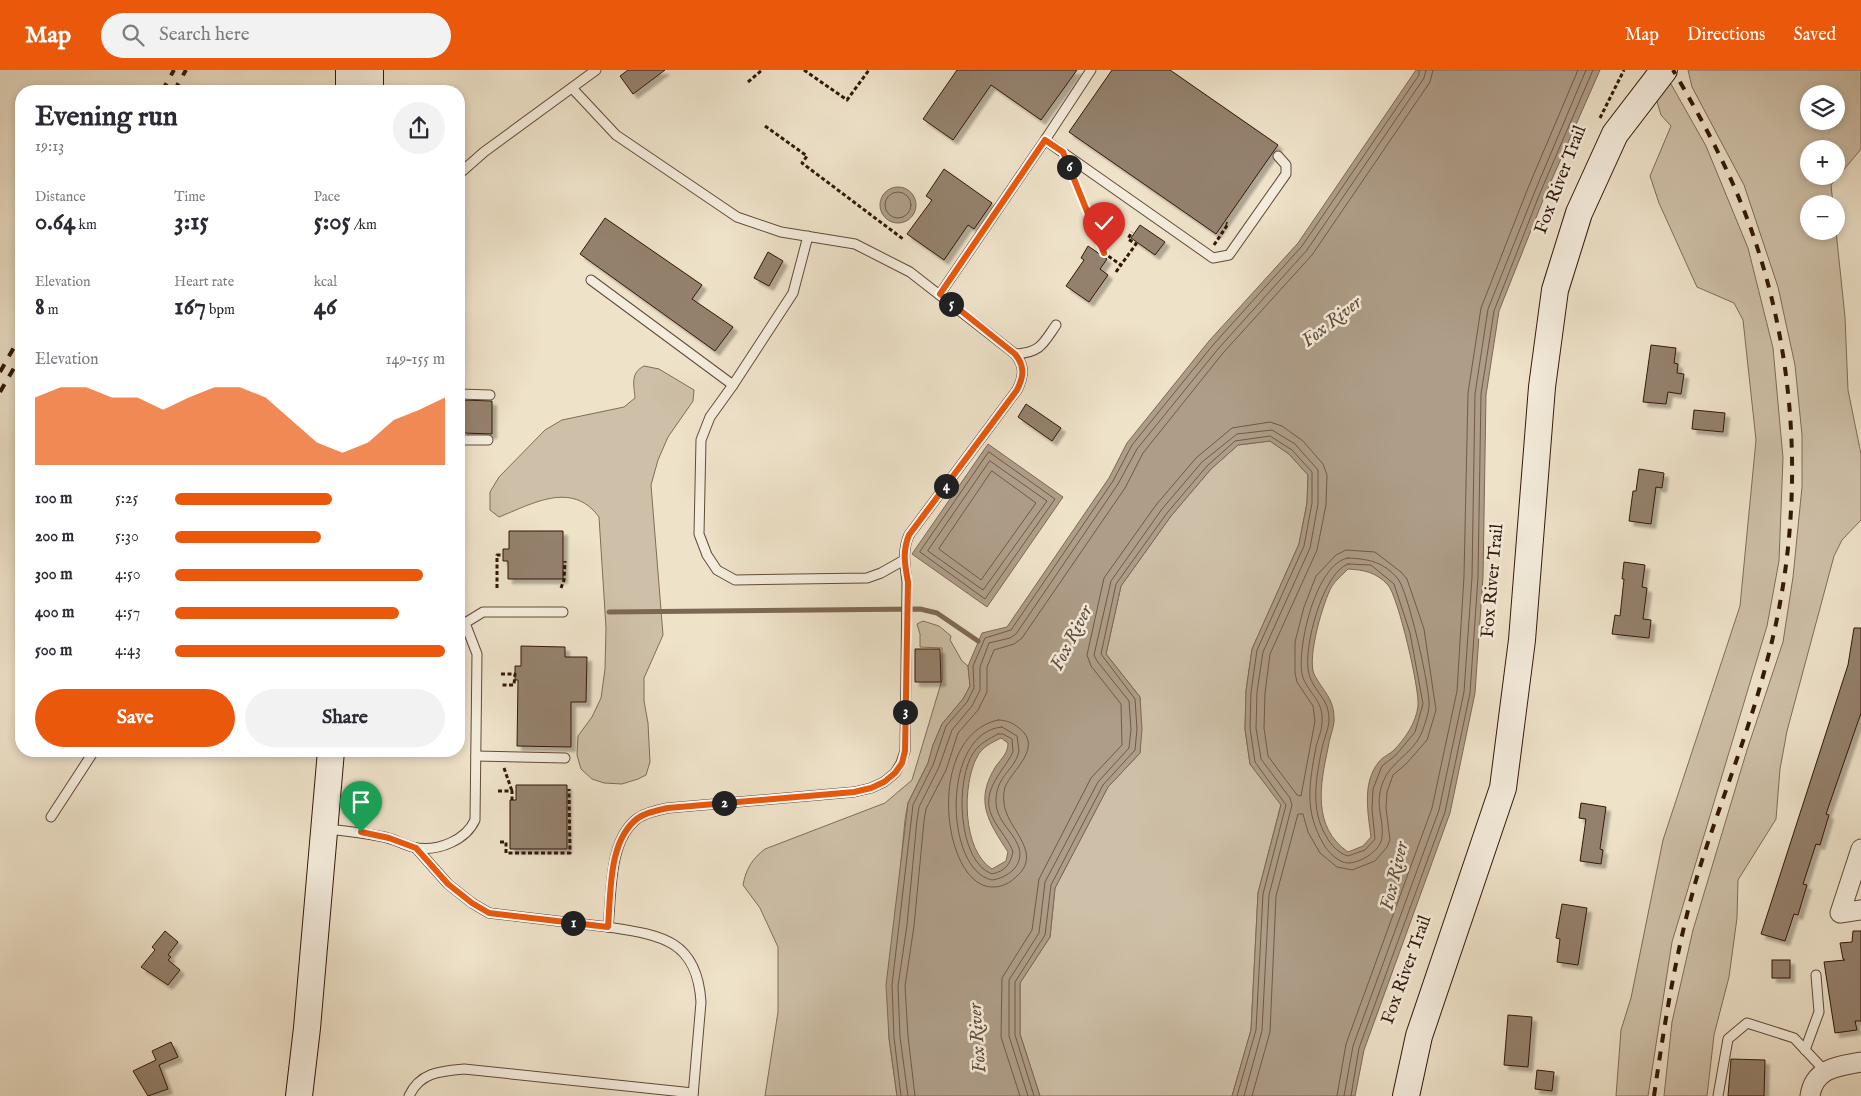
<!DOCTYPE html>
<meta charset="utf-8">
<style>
body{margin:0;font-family:"IM FELL English",serif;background:#f2f2f3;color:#2b2b33;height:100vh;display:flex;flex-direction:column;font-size:19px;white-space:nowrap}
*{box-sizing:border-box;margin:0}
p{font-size:16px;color:#7c7c81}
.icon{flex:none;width:28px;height:28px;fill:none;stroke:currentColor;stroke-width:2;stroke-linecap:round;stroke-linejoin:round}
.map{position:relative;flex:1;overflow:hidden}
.side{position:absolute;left:15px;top:15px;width:450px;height:672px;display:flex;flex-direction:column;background:#fff;border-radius:20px;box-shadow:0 2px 8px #0003}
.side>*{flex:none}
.controls{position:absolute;left:1800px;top:15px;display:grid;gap:10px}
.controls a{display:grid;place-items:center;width:45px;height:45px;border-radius:50%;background:#fff;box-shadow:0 2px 8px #0003;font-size:25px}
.pin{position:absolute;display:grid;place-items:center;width:42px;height:42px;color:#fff;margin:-51px -21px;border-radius:50% 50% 50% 0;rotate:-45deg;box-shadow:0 0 5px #0007}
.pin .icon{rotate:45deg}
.km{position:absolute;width:25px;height:25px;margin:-12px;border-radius:50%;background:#222;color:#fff;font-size:14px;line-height:25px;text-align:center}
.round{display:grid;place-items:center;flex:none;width:52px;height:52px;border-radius:26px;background:#f2f2f3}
.overview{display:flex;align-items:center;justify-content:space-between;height:85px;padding:0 20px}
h1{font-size:28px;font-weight:700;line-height:38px}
.metrics{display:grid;grid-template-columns:repeat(3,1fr);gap:8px;height:85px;padding:5px 20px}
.metrics div{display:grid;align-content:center}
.metrics b{font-size:25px;font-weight:700}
.metrics small{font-size:14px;font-weight:400}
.metrics p{font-size:14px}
.chart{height:140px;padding:10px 20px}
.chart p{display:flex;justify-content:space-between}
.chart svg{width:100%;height:90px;margin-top:5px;fill:#ea580c;opacity:.7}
.primary-button{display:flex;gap:10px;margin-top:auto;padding:10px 20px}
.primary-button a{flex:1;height:58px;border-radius:30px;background:#ea580c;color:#fff;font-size:20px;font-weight:700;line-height:58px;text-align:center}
.primary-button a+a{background:#f2f2f3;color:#2b2b33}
ul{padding:0 20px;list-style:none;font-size:16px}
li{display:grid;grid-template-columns:80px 60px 1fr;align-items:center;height:38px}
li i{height:12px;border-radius:6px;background:#ea580c}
header{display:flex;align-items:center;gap:30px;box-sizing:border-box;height:70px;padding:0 25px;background:#ea580c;color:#fff}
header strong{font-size:24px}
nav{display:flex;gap:28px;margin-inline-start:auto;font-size:18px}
.search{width:350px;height:45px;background:#f2f2f3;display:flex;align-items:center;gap:12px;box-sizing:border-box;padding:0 18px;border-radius:28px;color:#7c7c81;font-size:19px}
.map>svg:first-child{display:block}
.green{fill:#cec0a8;stroke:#806c58;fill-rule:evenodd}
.water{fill:#ae9d88;stroke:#7d6855;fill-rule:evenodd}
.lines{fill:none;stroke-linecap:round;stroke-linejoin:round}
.shore{stroke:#705a48;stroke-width:1}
.stream{stroke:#7d6855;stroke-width:5}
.building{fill:#94816d;stroke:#331809;filter:url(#shadow)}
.lane-casing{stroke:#624a39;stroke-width:11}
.street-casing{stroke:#624a39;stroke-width:21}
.secondary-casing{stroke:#331809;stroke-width:28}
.path{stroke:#331809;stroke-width:3;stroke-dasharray:4 2.5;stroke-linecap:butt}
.lane{stroke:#f4ecdc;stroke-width:9}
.street{stroke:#f4ecdc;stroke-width:19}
.secondary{stroke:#f4ecdc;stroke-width:26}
.rail{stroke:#331809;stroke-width:4;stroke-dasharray:9 9;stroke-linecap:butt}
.route-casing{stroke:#fff;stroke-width:10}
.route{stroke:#ea580c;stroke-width:6}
.labels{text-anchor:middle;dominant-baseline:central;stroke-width:5;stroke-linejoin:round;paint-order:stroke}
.street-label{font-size:18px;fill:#331809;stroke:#f4ecdc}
.water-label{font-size:19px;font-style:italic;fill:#644d3c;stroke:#f4ecdc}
</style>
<header>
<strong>Map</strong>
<div class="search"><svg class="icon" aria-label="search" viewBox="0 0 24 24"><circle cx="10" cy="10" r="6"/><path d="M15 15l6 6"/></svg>Search here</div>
<nav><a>Map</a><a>Directions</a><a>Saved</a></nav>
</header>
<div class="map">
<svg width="1861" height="1026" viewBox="0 0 1861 1026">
<defs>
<filter id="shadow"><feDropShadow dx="4.5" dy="4.5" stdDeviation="1" flood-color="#0004"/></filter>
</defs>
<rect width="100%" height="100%" fill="#eee2c9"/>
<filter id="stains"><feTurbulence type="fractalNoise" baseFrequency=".004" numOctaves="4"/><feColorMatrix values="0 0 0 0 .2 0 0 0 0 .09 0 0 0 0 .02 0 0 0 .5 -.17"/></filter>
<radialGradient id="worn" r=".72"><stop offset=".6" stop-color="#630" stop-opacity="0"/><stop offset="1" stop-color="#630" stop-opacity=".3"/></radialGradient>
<g class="green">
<path d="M1688,0h173v79l-30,36 2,19h-24v27h27l9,86 3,73 13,64v66l-19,20 -8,16 -47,175 -7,38 -4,50 -38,61 -1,38 -8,59 -15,58 -7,61h-43l8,-74 21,-92 54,-180 36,-108 10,-65 9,-90v-52l-7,-70 -17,-78 -34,-102 -52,-98zM1809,24h27v27h-27zM1809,79h27v27h-27z"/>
<path d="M1664,12l7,2 35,62 42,102 25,100 10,110 -4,103 -12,65 -95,316 -24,154h-32l5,-66 10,-32 32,-158 77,-234 16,-166 -13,-120 -9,-17 -37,-16 -38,-84 -9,-27 21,-50 -10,-11 -6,-20z"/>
<path d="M644,296l15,3 35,21 -1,11 -25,36 -10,23 -7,25 12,150 -19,43v23l4,22 2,39 -4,13 -8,4 -16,5 -18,-1 -12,-4 -11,-10 -4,-14 1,-19 14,-19 9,-19 4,-29 1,-41 -7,-111c-27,-37 -67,-13 -100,0l-9,-7v-18l9,-15 46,-47 17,-10 62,-13 11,-9c-1,-13 -5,-25 9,-32z"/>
<path d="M1270,371l19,13 19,21 -1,28 -8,41 -47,105 -6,42 -1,38 5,35 31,40 -23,89 -7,137 -17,59 -2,7h-192l-20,-62v-51l30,-46 5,-49 53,-101 32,-34v-56l-34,-43 15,-68 50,-70 40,-47 27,-24z"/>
<path d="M923,551l16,5 12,10 -1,4 12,21 6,5 2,20 -7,13 -21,25 -9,21 -5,18 -20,40 -3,17 -10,104 -6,42v72l8,58h-132l13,-84v-65l-18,-39 -17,-23c3,-16 9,-26 22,-36l120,-46 27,-23 30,-100v-32l-22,-1v-13l-3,-10z"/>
</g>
<g class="water">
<path d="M1416,0h184l-55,125 -46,116 -13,84 -3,182 -8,116 -25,120 -86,237 -9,46h-123l19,-66 7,-137 23,-88 -31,-41 -5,-35 1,-38 6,-42 47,-105 8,-41 1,-28 -19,-21 -19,-13 -32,4 -27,24 -40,47 -50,70 -15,68 34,43 2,32 -2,24 -32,34 -53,101 -5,49 -30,46v51l20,62h-143l-8,-58 -3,-53 22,-182 20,-40 5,-18 9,-21 21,-25 7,-13 -2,-20 14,-33 25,-6 102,-149 18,-35 82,-102 89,-98zM1348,499c16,1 28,3 40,16 10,11 32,105 30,121 -2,17 -13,33 -25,45 -5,4 -12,7 -15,12 -16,21 -10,50 -7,74l-8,9 -15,6c-36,-25 -28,-67 -20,-104 1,-9 5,-18 6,-26 1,-24 -11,-30 -20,-48 -7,-17 9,-72 18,-88 4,-6 11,-12 16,-17zM1001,668l7,5c0,10 -6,15 -12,23 -22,35 -8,55 12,86l-2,9 -14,8c-30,-19 -30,-84 -15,-112 5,-10 14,-14 24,-19z"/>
<circle cx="898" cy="135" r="18"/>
<path d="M988,374l75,53 -76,110 -75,-53z"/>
</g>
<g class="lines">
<g class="shore">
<circle cx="898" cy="135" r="13"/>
<path d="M989,382l66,47 -70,100 -65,-47z"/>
<path d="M990,391l57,40 -64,89 -55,-39z"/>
<path d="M992,401l44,32 -55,77 -42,-31z"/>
<path d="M1348,488c21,1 36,4 50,21 10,12 33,112 31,128 -1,8 -4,17 -7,25 -8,21 -32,30 -39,50 -9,23 1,35 -1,55 -1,14 -22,26 -34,26 -9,0 -20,-11 -24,-18 -20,-34 -15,-60 -8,-98 2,-8 6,-17 6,-25 2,-23 -16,-30 -20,-48 -5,-27 14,-111 46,-116z"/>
<path d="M1348,494l23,1 23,19 16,49 13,71 -8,28 -19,23 -14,11 -9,23 -1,20 3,30 -10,11 -17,6c-10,-3 -17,-11 -22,-20 -16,-27 -10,-58 -4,-88 2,-9 6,-18 7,-26 1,-24 -15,-29 -20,-48 -7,-24 14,-102 39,-110z"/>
<path d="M998,650c8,0 15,3 21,8 25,19 -7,42 -14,59 -1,4 -2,11 -1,15 1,26 41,50 12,75 -6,6 -14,10 -23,10 -51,1 -69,-151 5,-167z"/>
<path d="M1002,657l15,9 2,15c-4,19 -22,24 -23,48 -1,22 17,31 23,49 5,18 -12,30 -27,32 -48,-10 -51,-148 10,-153z"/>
<path d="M998,664h5l9,5 1,13c-11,22 -36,41 -18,70 5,9 15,20 18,30 -3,13 -8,19 -21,22 -35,-13 -37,-96 -18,-122 6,-9 15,-13 24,-18z"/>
<path d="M901,1026l-7,-59 -2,-52 21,-180 20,-40 13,-39 21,-24 7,-14 -1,-22 12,-28 26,-8 102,-149 19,-36 81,-100 89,-99 117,-171v-5"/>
<path d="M908,1026l-8,-59 -2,-51 9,-61 10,-105 2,-13 20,-40 13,-37 20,-24 8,-16v-23l9,-24 21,-5 6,-4 102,-150 19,-35 81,-100 89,-99 117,-172 2,-8"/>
<path d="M915,1026l-7,-60 -3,-50 9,-60 10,-105 2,-12 20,-39 12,-37 20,-23 9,-18v-25l7,-17 20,-6 8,-6 103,-150 18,-35 80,-100 89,-98 118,-173 3,-12"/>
<path d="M1020,1026l-19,-59 1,-59 30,-48 7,-51 52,-101 31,-33 -1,-41 -30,-38 -4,-11 17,-77 52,-73 40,-47 36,-30 38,-6 12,4 21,15 20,23 4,11 -1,30 -9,45 -47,104 -5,39 -1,35 4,28 29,39 4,1 14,-75 -2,-15 -16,-24 -2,-9v-31l9,-35 12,-31 20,-21 10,-5 29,2 26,20 6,7 17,50 12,81 -9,30 -21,24 -13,11 -6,17 -1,16 4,32 -3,7 -12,14 -23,9 -15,-3 -17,-14 -12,-21 -5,-18h-5l-22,82 -6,136 -18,64"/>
<path d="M1028,1026l-19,-60v-56l30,-47 6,-51 53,-100 31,-34 2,-19 -2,-28 -32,-40 -3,-6 17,-74 51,-72 40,-47 35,-28 35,-4 23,14 23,26v34l-8,44 -47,104 -6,40 -1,36 5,31 29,39 2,7 -23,90 -7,136 -18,65"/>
<path d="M1034,1026l-19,-61v-53l30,-47 6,-50 52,-100 32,-35 2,-21 -2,-30 -34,-45 15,-70 51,-71 40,-47 28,-25 35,-5 22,14 20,22v31l-8,43 -47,104 -6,42 -1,36 5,34 31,43 -23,89 -7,136 -19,66"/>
<path d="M1337,1026l9,-52 86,-236 25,-117 7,-115 4,-183 13,-85 47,-120 50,-118"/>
<path d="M1344,1026l9,-50 86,-236 25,-118 8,-115 3,-183 13,-85 47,-118 51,-121"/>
<path d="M1351,1026l8,-48 86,-236 25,-119 8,-116 3,-183 13,-83 46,-118 53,-123"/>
</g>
<path class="stream" d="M609,542l311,-3 17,4 41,28"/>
</g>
<g class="building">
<path d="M628,0h37l-32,24 -13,-18z"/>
<path d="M957,0h120l-36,50 -50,-35 -38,55 -30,-21z"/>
<path d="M1112,0h58l108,75 -62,89 -147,-102z"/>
<path d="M944,99l48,34 -18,26 -6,-4 -24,35 -37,-26 25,-34 -6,-4z"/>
<path d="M605,148l97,67 -10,14 41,28 -18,24 -135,-97z"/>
<path d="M1140,155l25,17 -10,13 -24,-17z"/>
<path d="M1088,176l19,13 -7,10 8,6 -19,27 -23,-16 18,-26 -3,-2z"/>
<path d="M768,182l15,9 -14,25 -15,-8z"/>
<path d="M1651,275l25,3 -2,15 4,1 -1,9 7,1 -3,20 -13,-2 -2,12 -23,-2z"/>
<path d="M463,330l29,1v33l-29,-1z"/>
<path d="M1026,334l35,24 -9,13 -34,-24z"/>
<path d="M1694,340l31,3 -2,19 -31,-3z"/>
<path d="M1639,399l25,4 -2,15 -6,-1 -5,37 -22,-3 4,-30h3z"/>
<path d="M509,461h54v48h-55v-18h-5v-12h6z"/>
<path d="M1624,492l21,3 -3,22 5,1 -4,31 8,1 -2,18 -37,-4 3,-19 5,1 4,-37h-2z"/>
<path d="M1854,558h7v85l-35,101 3,1 -9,30 -4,-1 -13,40 4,1 -9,30 -4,-1 -9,27 -24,-7 87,-269z"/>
<path d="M521,576l44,1v10h22l-1,45h-15v45l-54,-1 1,-66h-3v-14h6z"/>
<path d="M915,579h25l1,33h-26z"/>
<path d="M516,715h51v64h-57v-49h6z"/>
<path d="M1581,733l25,4 -6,42 3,1 -2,14 -21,-3 6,-42 -7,-1z"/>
<path d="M1562,834l25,4 -9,57 -21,-3 3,-23 -4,-1z"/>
<path d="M165,861l13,11 -10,13 3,2 -3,3 12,10 -12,15 -27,-18 14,-17 -3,-3z"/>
<path d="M1853,861h8v90h-6l2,9 -22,3 -11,-71 21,-2 -2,-1 -3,-16 12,-1z"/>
<rect x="1772" y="890" width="18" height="18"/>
<path d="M1508,945l24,2 -4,50 -24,-2z"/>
<path d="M171,972l7,15 -19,8 9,24 -20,7 -15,-25 23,-11 -4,-9z"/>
<path d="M1731,989l34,1 -1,36h-36z"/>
<path d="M1537,1000l17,2 -2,19 -17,-2z"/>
</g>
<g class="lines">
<g class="lane-casing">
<g id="lane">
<path d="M1045,70l46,-70"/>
<path d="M459,104l25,-22 112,-82"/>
<path d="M591,210l142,105 60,-92 15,-57"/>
<path d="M940,224l105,-154 168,118 16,-3 57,-81v-9l-8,-9"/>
<path d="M1015,284c25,-1 28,-10 41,-29"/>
<path d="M733,315l-23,32 -9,23 -2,94 8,21 10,15 18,10 132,-2 14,-5 23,-13"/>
<path d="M459,324l31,1"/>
<path d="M459,370h29"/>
<path d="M465,553l18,-11h80"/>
<path d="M476,686l89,2"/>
<path d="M51,747l43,-66"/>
<path d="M326,759c20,2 38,4 58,8 11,2 21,9 33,11 22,3 49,-8 58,-28l2,-166 -12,-31h-6"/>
<path d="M416,778l32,36 24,19 17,10 119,14c4,-34 0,-87 30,-109 9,-6 20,-8 30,-10l186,-16 17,-4 13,-6 11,-9 6,-10 4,-12 2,-169c-2,-17 -5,-31 2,-47l108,-145c7,-14 8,-24 -2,-36l-105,-82 -55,-28 -74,-12 -44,-15 -121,-82 -44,-47"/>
<path d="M608,857c52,8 89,12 93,75l-8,94"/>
<path d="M1805,980l14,-38 -3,-37"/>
<path d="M409,1026c11,-24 32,-25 55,-27l229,24"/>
<path d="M1718,1026l10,-57 19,-16 47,15 31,33"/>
</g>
</g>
<g class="street-casing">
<g id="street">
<path d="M1861,779l-21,64 21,-3"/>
<path d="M1810,1026c4,-28 28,-30 51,-34"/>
</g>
</g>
<g class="secondary-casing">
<g id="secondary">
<path d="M349,21v-21"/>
<path d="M370,21v-21"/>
<path d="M299,1026l8,-68 24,-277"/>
<path d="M1406,1026l13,-60 84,-248 19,-148 20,-253 13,-97 24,-77 36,-79 49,-64"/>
</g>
</g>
<g class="path">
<path d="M804,0l43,30 22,-30"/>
<path d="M748,12l14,-12"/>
<path d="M1600,48l24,-48"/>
<path d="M765,56l42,30 -5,7 101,76"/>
<path d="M1071,104l33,79 17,12 15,-21 -8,-5 4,-7"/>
<path d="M1214,175l14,-21 -2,-1"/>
<path d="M1116,202l5,-7"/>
<path d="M497,518v-33h6"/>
<path d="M561,518l3,-8 1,-19"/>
<path d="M501,604h14l-1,11h-13"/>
<path d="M504,698l8,23"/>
<path d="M498,721h14v9"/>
<path d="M500,772h6v11h64l-1,-64"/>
</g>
<use href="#lane" class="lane"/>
<use href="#street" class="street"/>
<use href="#secondary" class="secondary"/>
<g class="rail">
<path d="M162,21l12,-21"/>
<path d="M174,21l12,-21"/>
<path d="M0,302l21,-37"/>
<path d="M0,322l21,-36"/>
<path d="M1654,1026c11,-76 23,-152 45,-226 22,-70 50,-138 68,-209 38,-142 33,-294 -16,-432 -20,-56 -48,-108 -78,-159"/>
</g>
</g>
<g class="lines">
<g class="route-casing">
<path id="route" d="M361,762l28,6 27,10 32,36 24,19 17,10 119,14c3,-34 0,-87 30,-109 9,-6 20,-8 30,-10l186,-16 17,-4 13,-6 11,-9 7,-10 3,-12 3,-169c-3,-17 -6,-30 1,-47l108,-145c7,-14 8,-24 -2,-36l-75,-60 105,-154 18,12 41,101"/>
</g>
<use href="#route" class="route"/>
</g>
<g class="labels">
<g class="street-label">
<text transform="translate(1561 110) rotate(-69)">Fox River Trail</text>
<text transform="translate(1493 511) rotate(-85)">Fox River Trail</text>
<text transform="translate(1407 900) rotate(-70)">Fox River Trail</text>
</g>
<g class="water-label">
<text transform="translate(1332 252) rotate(-38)">Fox River</text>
<text transform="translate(1072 568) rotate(-63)">Fox River</text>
<text transform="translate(1395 806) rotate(-77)">Fox River</text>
<text transform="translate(978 968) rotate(-94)">Fox River</text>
</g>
</g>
<rect width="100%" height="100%" filter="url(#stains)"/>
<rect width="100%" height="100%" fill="url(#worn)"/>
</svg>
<div class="controls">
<a><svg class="icon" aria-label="layers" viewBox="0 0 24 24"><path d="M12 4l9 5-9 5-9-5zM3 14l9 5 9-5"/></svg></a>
<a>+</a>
<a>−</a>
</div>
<div class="pin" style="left:361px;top:762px;background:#1e9e55"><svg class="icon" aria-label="arrive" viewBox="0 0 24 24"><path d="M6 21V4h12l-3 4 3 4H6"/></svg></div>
<div class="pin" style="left:1104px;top:183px;background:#d93025"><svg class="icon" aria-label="check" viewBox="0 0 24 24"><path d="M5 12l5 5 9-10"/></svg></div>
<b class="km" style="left:573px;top:853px">1</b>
<b class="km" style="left:724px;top:733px">2</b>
<b class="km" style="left:905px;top:642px">3</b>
<b class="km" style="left:946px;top:416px">4</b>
<b class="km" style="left:951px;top:234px">5</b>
<b class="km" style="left:1069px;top:97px">6</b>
<section class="side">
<div class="overview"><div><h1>Evening run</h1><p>19:13</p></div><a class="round"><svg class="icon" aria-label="share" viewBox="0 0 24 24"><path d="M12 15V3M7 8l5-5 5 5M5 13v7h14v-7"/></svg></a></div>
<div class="metrics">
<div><p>Distance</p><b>0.64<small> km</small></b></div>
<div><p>Time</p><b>3:15</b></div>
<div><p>Pace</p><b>5:05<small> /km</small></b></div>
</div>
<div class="metrics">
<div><p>Elevation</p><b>8<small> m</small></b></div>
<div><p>Heart rate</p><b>167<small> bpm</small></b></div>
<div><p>kcal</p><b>46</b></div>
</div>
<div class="chart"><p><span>Elevation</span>149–155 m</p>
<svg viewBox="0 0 160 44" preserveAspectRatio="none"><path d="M0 44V11L10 6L20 6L30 11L40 11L50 17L60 11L70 6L80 6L90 11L100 22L110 33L120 38L130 33L140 22L150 17L160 11V44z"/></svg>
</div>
<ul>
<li><b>100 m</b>5:25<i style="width:58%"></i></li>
<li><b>200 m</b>5:30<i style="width:54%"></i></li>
<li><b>300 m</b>4:50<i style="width:92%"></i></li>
<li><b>400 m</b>4:57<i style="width:83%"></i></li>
<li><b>500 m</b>4:43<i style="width:100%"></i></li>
</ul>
<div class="primary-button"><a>Save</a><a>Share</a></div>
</section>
</div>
